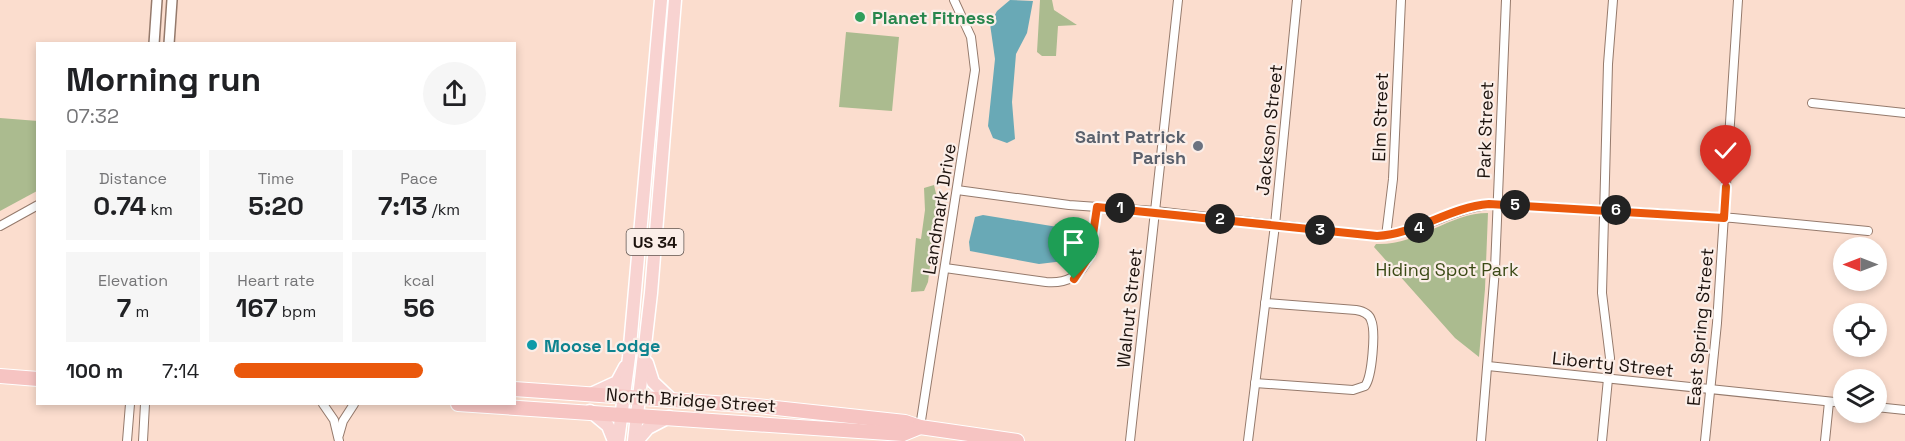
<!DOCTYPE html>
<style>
body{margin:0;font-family:"Space Grotesk",sans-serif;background:#f6f6f6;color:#202124;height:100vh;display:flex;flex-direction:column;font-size:22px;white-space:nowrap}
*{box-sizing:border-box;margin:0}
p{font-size:20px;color:#757577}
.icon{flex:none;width:33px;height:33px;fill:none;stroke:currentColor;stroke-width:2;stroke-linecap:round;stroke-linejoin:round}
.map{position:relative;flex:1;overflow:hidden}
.side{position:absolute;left:36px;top:42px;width:480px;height:363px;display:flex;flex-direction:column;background:#fff;border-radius:0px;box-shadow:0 3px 9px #0003}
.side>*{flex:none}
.needle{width:39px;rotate:270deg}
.tools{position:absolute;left:1833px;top:237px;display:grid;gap:12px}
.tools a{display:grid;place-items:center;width:54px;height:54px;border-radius:50%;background:#fff;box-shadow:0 3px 9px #0003;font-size:30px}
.pin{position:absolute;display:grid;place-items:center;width:51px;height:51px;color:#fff;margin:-62px -26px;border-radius:50% 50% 50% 0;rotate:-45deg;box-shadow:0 0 6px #0007}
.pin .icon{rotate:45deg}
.km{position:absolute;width:30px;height:30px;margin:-15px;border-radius:50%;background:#222;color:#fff;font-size:16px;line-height:30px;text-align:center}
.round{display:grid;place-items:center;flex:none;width:63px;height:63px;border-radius:32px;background:#f6f6f6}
.head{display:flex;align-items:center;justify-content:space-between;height:102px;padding:0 30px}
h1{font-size:33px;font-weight:600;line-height:45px}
.metrics{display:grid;grid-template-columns:repeat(3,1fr);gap:9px;height:102px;padding:6px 30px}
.metrics div{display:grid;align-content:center;border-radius:0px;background:#f6f6f6;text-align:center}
.metrics b{font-size:26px;font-weight:600}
.metrics small{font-size:16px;font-weight:400}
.metrics p{font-size:16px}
ul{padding:0 30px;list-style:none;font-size:20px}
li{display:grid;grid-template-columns:96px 72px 1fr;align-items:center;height:45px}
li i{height:15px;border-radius:8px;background:#ea580c}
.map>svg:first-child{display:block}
.green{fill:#abbb8f}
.water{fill:#69a9b6}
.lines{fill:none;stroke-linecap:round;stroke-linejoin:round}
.minor-casing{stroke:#957a6c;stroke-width:10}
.tertiary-casing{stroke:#957a6c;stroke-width:12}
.primary-casing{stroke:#fff;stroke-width:15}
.trunk-casing{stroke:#fff;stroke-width:16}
.minor{stroke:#fff;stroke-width:8}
.tertiary{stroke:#fff;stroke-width:9}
.primary{stroke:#f8d3d1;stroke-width:12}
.trunk{stroke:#f6c4c2;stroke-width:14}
.route-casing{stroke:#fff;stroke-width:12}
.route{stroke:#ea580c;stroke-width:8}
.leisure-dot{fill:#2e9e5b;stroke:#fbeee8;stroke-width:2}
.worship-dot{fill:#6b7280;stroke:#fbeee8;stroke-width:2}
.culture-dot{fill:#0f9aa8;stroke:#fbeee8;stroke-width:2}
.labels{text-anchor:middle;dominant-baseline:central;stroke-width:4.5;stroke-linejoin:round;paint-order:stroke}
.shield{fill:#fbeee8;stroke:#5f544f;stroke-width:1.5}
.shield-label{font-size:16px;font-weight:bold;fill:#1c120d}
.leisure-label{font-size:18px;font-weight:bold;fill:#27864d;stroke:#fbeee8;text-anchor:start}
.street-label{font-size:18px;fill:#1c120d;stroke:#fbeee8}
.worship-label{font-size:18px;font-weight:bold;fill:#5b616d;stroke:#fbeee8;text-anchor:end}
.park-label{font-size:18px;fill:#3b4a16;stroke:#fbeee8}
.culture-label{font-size:18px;font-weight:bold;fill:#0d838f;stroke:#fbeee8;text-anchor:start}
</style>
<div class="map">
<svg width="1905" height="441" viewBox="0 0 1905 441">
<rect width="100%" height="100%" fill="#fbddce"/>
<g class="green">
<path d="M1040,0h12l2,10 23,15 -19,1 -2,30h-14l-5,-4z"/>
<path d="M846,32l53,5 -7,74 -53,-4z"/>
<path d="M0,118l38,3 -1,70 -37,20z"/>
<path d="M934,185l4,17 -10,80 -4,9 -13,1 5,-54 5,1 4,-29 -1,-22z"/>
<path d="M1488,213l-3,76 -6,68 -24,-19 -81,-91 2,-3c41,2 73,-31 112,-31z"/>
</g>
<g class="water">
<path d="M1010,0l23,1 -6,32 -11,21 -4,48 3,37 -8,4 -14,-5 -5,-12 7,-67 -5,-35 7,-13z"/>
<path d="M983,215l87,14c3,11 1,22 -6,32l-25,3 -69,-13 -1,-9 6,-25z"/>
</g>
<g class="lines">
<g class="minor-casing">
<g id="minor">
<path d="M1812,103l93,10"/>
<path d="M957,190l112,15 86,6 222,25c43,-2 77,-30 120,-32l236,14 135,13"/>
<path d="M0,226l38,-21"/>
<path d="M1386,236l7,-57 8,-179"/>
<path d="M945,268l101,14c48,4 46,-40 51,-75"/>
<path d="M1488,366l356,37"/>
<path d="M1255,383l98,7 12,-4c7,-9 11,-55 6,-66 -2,-7 -9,-9 -15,-10l-91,-7"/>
<path d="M323,404l11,16 5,21"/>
<path d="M1876,407l29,3"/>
<path d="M920,427l55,-357 -4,-33 -17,-37"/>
<path d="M339,435l4,-14 11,-17"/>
<path d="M127,441l3,-37"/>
<path d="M143,441l2,-37"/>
<path d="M1130,441l48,-441"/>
<path d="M1248,441l27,-216 22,-225"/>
<path d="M1481,441l14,-172 11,-269"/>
<path d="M1602,441l8,-83 -8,-65 6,-229 5,-64"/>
<path d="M1705,441l12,-118 21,-323"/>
<path d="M1825,441l4,-39"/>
</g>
</g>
<g class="tertiary-casing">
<g id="tertiary">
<path d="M154,44l3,-44"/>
<path d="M169,44l3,-44"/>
</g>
</g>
<g class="primary-casing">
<g id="primary">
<path d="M647,363l6,19 19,18"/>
<path d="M591,394l26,-12 8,-15"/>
<path d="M590,411l18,15 6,15"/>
<path d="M618,441l11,-84 32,-357"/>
<path d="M634,441l17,-148 24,-293"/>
<path d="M637,441l11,-13 21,-11"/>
</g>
</g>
<g class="trunk-casing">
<g id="trunk">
<path d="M0,376l38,3"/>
<path d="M514,389l243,17 148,16 15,5 97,14"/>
<path d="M458,404l445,30 17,-7"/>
</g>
</g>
<use href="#minor" class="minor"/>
<use href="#tertiary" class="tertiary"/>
<use href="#primary" class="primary"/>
<use href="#trunk" class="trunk"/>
</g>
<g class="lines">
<g class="route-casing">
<path id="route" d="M1074,279l16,-24 7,-48 280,29c40,-2 72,-29 112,-32l235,14 2,-31"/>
</g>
<use href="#route" class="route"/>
</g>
<circle class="leisure-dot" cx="860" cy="17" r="6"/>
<circle class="worship-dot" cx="1198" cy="146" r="6"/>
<circle class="culture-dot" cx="532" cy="345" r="6"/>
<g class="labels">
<rect class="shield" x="626.5" y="229" width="57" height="26" rx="4.5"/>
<g class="shield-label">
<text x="655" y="242">US 34</text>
</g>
<g class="leisure-label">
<text x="872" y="17">Planet Fitness</text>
</g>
<g class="street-label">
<text transform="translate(1380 117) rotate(-88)">Elm Street</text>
<text transform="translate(1269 130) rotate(-84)">Jackson Street</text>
<text transform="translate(1485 130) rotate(-88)">Park Street</text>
<text transform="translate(939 209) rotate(-81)">Landmark Drive</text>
<text transform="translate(1129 308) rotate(-84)">Walnut Street</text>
<text transform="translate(1700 327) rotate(-85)">East Spring Street</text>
<text transform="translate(1613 364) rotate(6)">Liberty Street</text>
<text transform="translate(691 400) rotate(4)">North Bridge Street</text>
</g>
<g class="worship-label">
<text x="1186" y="136">Saint Patrick<tspan x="1186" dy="21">Parish</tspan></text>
</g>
<g class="park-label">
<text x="1447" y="269">Hiding Spot Park</text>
</g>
<g class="culture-label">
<text x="544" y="345">Moose Lodge</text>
</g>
</g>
</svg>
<div class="tools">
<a><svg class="needle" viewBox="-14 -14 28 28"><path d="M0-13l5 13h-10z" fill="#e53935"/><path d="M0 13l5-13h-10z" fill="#757577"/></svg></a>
<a><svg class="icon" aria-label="locate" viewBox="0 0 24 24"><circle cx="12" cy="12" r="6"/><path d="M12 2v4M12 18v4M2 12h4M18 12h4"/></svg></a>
<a><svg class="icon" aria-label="layers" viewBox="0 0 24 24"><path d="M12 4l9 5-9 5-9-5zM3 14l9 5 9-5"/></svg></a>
</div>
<div class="pin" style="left:1074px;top:279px;background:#1e9e55"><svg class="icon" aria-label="arrive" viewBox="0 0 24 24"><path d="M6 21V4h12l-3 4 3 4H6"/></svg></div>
<div class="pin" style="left:1726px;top:187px;background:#d93025"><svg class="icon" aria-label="check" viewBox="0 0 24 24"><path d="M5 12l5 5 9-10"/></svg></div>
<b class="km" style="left:1120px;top:208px">1</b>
<b class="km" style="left:1220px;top:219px">2</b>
<b class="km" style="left:1320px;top:230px">3</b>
<b class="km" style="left:1419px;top:228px">4</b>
<b class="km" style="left:1515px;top:205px">5</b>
<b class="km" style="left:1616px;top:210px">6</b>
<section class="side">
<div class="head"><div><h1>Morning run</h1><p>07:32</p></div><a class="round"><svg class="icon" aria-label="share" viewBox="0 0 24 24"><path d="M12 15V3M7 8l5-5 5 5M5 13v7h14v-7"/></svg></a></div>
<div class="metrics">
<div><p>Distance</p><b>0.74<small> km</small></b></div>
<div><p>Time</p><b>5:20</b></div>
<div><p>Pace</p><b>7:13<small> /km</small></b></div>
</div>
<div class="metrics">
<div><p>Elevation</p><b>7<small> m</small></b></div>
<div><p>Heart rate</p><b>167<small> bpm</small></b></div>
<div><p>kcal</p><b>56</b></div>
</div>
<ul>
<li><b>100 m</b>7:14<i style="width:75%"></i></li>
</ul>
</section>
</div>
